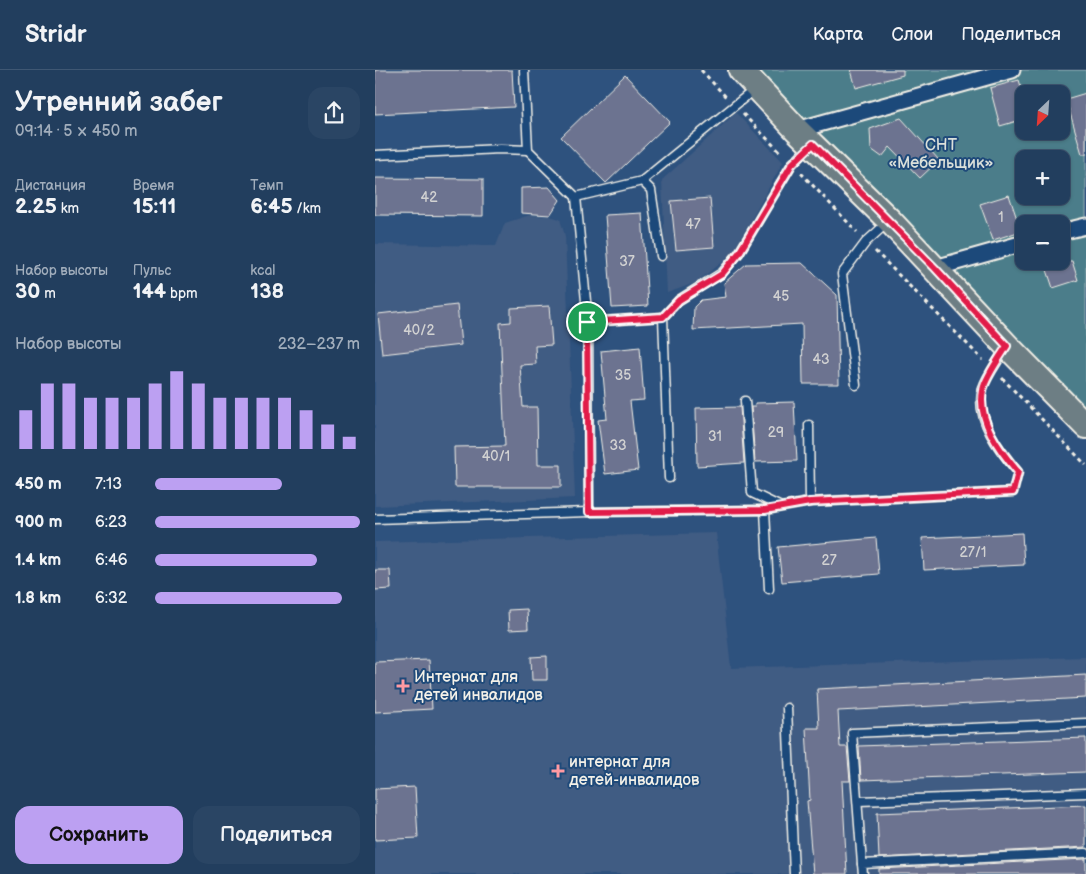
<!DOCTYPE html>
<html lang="ru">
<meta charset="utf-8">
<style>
body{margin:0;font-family:"Balsamiq Sans",sans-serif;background:#2a4564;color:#f1f3f6;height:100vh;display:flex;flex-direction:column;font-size:19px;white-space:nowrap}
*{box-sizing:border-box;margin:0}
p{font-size:16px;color:#a2aebc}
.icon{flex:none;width:28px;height:28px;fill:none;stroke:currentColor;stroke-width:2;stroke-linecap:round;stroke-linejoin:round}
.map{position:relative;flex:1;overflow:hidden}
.panel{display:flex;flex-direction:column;background:#223e5e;width:375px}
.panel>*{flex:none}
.needle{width:32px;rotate:205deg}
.controls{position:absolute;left:640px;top:15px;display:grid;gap:10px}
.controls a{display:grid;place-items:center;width:55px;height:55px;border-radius:10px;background:#223e5e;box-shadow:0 1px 4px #0004,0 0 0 1px #3f5773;font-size:25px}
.pin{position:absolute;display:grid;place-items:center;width:42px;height:42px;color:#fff;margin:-21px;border:2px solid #fff;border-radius:50%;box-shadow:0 1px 5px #0007}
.round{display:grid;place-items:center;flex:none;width:52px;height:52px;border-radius:15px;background:#2a4564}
.summary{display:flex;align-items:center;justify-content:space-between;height:85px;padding:0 15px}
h1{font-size:28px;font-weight:800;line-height:38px}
.figures{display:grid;grid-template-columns:repeat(3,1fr);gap:8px;height:85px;padding:5px 15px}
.figures div{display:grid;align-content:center}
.figures b{font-size:21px;font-weight:800}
.figures small{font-size:14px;font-weight:400}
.figures p{font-size:14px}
.chart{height:140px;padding:10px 15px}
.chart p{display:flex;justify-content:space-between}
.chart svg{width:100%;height:90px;margin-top:5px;stroke:#bca0f2;stroke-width:6}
.button{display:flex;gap:10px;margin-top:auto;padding:10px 15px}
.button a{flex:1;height:58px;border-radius:15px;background:#bca0f2;color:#111;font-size:20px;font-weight:800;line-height:58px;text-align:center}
.button a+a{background:#2a4564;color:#f1f3f6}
ul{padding:0 15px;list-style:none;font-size:16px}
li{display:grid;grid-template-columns:80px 60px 1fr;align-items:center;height:38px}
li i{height:12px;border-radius:6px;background:#bca0f2}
header{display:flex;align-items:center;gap:30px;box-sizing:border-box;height:70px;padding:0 25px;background:#223e5e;border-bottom:1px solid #3f5773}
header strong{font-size:24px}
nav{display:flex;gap:28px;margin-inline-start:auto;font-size:18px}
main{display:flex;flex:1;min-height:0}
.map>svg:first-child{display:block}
.built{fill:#415c83}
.green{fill:#4b7d8a;stroke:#a0b7b9;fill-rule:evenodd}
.building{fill:#6c7390;stroke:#f4f1e8}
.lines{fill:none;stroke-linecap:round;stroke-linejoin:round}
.lane-casing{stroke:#f4f1e8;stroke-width:11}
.street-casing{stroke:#f4f1e8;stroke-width:19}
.primary-casing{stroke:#f4f1e8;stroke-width:28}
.path{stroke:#f4f1e8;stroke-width:3;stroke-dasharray:4 4;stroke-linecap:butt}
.lane{stroke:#1f4a7a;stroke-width:8}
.street{stroke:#1f4a7a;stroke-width:15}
.primary{stroke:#6d7e84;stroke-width:24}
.route-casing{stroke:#fff;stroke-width:10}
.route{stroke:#e11d48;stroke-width:6}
.poi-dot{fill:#ff9aa2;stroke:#1f4a7a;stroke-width:2}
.labels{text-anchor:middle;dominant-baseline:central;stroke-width:4;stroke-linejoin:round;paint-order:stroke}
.number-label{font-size:14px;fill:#d2d2d2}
.park-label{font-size:16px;fill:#dbe0da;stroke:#1f4a7a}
.poi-label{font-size:16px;fill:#f4f1e8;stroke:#1f4a7a;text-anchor:start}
</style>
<header>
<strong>Stridr</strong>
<nav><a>Карта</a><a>Слои</a><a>Поделиться</a></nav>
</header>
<main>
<section class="panel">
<div class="summary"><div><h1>Утренний забег</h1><p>09:14 · 5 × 450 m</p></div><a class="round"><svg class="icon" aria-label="share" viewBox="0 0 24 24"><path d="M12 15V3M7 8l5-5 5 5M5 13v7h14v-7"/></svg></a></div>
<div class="figures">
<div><p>Дистанция</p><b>2.25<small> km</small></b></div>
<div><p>Время</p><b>15:11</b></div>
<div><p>Темп</p><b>6:45<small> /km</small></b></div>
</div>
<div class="figures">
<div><p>Набор высоты</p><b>30<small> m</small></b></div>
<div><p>Пульс</p><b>144<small> bpm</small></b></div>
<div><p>kcal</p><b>138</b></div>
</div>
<div class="chart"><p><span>Набор высоты</span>232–237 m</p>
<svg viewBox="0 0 160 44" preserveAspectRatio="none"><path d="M5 44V25M15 44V12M25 44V12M35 44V19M45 44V19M55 44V19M65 44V12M75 44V6M85 44V12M95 44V19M105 44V19M115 44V19M125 44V19M135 44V25M145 44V32M155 44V38"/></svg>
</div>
<ul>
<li><b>450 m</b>7:13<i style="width:62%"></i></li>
<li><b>900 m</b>6:23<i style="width:100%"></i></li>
<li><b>1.4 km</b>6:46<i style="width:79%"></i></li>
<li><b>1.8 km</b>6:32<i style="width:91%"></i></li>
</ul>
<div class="button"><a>Сохранить</a><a>Поделиться</a></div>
</section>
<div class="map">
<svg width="711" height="804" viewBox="0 0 711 804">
<rect width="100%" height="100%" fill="#2e527e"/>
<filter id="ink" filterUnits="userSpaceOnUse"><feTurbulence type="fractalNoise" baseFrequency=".02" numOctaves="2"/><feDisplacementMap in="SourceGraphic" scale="10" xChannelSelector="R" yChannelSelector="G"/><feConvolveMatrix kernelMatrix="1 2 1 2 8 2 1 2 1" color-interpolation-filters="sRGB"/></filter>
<g filter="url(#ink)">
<g class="built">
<path d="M361,43l47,49 -49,89 -10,10 -29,22 -28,10 -5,-113z"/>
<path d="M155,145l19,1 11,3 5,17 10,262 -200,8v-262l121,2 9,-23z"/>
<path d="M341,463l15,135 355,-11v217h-711v-332z"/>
</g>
<path class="green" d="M366,0h345v356zM649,24h37v37h-37zM649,89h37v37h-37zM649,154h37v37h-37z"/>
<g class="building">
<path d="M0,0h137l2,37 -139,7z"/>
<path d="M476,0h52v5l-47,13z"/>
<path d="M250,5l45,47 -64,61 -45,-46z"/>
<path d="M644,10l5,17v22l-24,7 -10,-38z"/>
<path d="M711,23v61h-4l-16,-55z"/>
<path d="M526,48l38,42 -19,18 -30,-31 -8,10 -11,-8 -1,-20z"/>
<path d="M0,108l108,1v37l-108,-1z"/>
<path d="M174,117l11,13 -10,15 -29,-2v-25z"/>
<path d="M634,125l12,36 -28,9 -13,-36z"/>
<path d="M335,128l4,49 -38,3 -5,-49z"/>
<path d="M267,143l6,93 -36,2 -7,-93z"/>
<path d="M669,191h28l6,19 -25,8z"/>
<path d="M427,193l35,32 2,89h-36l-1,-60 -109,6 1,-23 7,-7 25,-3 -2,-14 22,-19z"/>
<path d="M82,235l4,40 -79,9 -4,-40z"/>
<path d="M174,236l3,39 -17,1 1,18 -16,1 3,42h14l1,58h23v22h-106l-1,-40 51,-1 -5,-123 11,-1v-14z"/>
<path d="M265,277l4,53 -14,1 8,69 -33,4 -7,-54 9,-1 -6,-68z"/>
<path d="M419,332l3,59 -42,1 -4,-55h4v-4z"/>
<path d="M365,337l4,56 -47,3 -1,-58z"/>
<path d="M647,463l2,32 -100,5 -2,-32z"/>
<path d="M501,468l3,36 -97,8 -4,-35z"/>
<path d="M0,500h15l1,19 -16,1z"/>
<path d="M152,539l1,20 -19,1 -1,-20z"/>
<path d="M172,586v24h-15l-1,-23z"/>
<path d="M54,590l3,49 -57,3v-50z"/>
<path d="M711,605v23l-248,13 2,36h7l3,34h-8l5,93h-34l-6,-73 3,-1 -4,-72h13l-2,-39z"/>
<path d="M711,668v34l-225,8 -2,-34z"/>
<path d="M40,717l3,51 -43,2v-51z"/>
<path d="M711,735v42l-207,11 -2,-45z"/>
<path d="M711,789v15h-207v-5z"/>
</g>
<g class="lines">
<g class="lane-casing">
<g id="lane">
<path d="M149,0l4,80 48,47"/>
<path d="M0,85l125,-6 28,1"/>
<path d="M267,111l113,-92"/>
<path d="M213,252l75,-5"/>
<path d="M481,315l-14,-111 24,-32 22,-20"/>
<path d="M370,331l7,92 27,13"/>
<path d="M434,355l1,77"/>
<path d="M294,408l-6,-161 16,-17 43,-27 17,-20 53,-89 18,-18"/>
<path d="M214,442l-1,-190 -12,-125 66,-16 9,9 10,66"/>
<path d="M0,449l214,-7 176,-2"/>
<path d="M394,519l-4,-79 45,-8 203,-10 5,-20c-18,-21 -44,-54 -35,-84 4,-13 16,-28 23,-41"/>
<path d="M412,638l7,166"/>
<path d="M483,731l228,-8"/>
<path d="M487,794l-10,-131 234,-10"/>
<path d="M488,804l-1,-10 224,-11"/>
</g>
</g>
<g class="street-casing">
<g id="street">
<path d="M422,60l215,-60"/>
<path d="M686,162l25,-6"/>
<path d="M560,198l89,-25"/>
</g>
</g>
<g class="primary-casing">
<path id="primary" d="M366,0l56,60 93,91 117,125 79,80"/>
</g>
<g class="path">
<path d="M326,0l25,27"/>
<path d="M368,44l39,40"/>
<path d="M426,103l56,59"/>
<path d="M500,181l108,109"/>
<path d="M627,308l84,87"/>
</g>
<use href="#lane" class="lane"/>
<use href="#street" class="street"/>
<use href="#primary" class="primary"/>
</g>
</g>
<g class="lines" filter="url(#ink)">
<g class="route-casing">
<path id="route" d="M438,74l122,124 72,78c-7,11 -22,32 -24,44 -6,30 16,60 35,82l-5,20 -203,10 -45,8 -176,2 -2,-190 76,-5 16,-17 43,-26 17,-21 53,-89z"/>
</g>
<use href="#route" class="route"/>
</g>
<g class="poi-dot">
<path d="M25.5 608.5h5v5h5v5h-5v5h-5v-5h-5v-5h5z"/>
<path d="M180.5 693.5h5v5h5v5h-5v5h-5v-5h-5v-5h5z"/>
</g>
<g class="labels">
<g class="number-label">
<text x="54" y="127">42</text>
<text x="626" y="147">1</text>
<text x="318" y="154">47</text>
<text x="252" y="191">37</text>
<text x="406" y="226">45</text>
<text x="44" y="260">40/2</text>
<text x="446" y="289">43</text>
<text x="248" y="305">35</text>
<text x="401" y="362">29</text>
<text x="340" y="366">31</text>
<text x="243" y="375">33</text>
<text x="121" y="386">40/1</text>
<text x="598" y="482">27/1</text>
<text x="454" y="490">27</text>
</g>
<g class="park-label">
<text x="566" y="75">СНТ<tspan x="566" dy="18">«Мебельщик»</tspan></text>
</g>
<g class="poi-label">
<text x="39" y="607">Интернат для<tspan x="39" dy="18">детей инвалидов</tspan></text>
<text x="194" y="692">интернат для<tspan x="194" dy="18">детей-инвалидов</tspan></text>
</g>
</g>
</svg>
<div class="controls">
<a><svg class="needle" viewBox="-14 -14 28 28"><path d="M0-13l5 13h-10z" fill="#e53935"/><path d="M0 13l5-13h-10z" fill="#a2aebc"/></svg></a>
<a>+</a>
<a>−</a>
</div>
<div class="pin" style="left:212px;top:252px;background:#1e9e55"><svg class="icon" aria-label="arrive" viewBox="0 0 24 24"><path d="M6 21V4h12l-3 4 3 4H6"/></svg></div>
</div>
</main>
